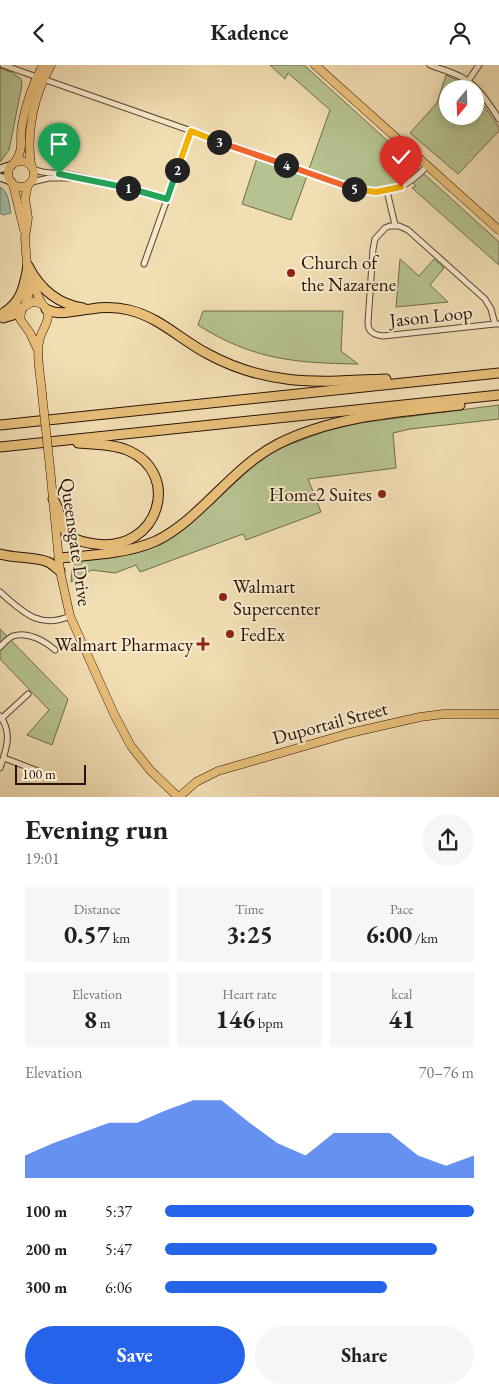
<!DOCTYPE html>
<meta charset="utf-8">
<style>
body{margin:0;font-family:"EB Garamond",serif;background:#f6f6f6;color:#202124;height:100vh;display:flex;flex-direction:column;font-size:19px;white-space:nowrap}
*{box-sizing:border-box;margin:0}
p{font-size:16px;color:#757577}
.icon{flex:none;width:28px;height:28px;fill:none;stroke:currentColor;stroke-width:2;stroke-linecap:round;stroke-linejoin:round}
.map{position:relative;height:732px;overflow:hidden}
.drawer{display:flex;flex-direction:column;background:#fff;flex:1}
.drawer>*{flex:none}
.needle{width:32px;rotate:199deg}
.buttons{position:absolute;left:439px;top:15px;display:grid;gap:10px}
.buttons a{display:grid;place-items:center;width:45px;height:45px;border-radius:50%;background:#fff;box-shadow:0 2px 12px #0003;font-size:25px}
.scale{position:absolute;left:15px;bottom:12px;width:71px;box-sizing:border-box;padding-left:5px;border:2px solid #271306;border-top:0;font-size:14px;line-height:18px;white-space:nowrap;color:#271306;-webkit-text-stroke:4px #f7eace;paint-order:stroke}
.pin{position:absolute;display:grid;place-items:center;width:42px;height:42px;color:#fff;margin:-51px -21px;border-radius:50% 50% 50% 0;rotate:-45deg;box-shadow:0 0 5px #0007}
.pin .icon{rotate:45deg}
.km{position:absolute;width:25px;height:25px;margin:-12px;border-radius:50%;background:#222;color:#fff;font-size:14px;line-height:25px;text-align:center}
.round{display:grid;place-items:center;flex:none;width:52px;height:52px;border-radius:26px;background:#f6f6f6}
.summary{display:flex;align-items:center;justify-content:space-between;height:85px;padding:0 25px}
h1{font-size:28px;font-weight:700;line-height:38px}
.stats{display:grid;grid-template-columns:repeat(3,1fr);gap:8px;height:85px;padding:5px 25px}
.stats div{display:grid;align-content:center;border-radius:0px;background:#f6f6f6;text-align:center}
.stats b{font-size:25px;font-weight:700}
.stats small{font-size:14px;font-weight:400}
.stats p{font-size:14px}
.chart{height:140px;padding:10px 25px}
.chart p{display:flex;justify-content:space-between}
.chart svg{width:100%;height:90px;margin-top:5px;fill:#2563eb;opacity:.7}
.primary-button{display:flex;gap:10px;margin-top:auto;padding:10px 25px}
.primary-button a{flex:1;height:58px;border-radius:30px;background:#2563eb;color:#fff;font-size:20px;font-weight:700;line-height:58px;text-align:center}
.primary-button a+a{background:#f6f6f6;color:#202124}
ul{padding:0 25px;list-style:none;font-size:16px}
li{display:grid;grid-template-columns:80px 60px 1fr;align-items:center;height:38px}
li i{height:12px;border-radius:6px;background:#2563eb}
header{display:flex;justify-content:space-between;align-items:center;height:65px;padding:0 25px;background:#fff;font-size:22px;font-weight:700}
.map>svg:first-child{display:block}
.green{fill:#b6c290;stroke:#6e6a4b}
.water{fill:#9cbda7;stroke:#6d7967}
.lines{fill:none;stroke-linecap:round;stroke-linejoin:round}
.minor-casing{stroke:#5a4631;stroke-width:7}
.secondary-casing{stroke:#271306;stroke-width:9}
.primary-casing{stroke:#271306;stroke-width:9}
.motorway-casing{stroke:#271306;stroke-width:11}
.minor{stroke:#f7eace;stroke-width:5}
.secondary{stroke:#f7eace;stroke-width:7}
.primary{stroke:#e9bf7a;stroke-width:8}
.motorway{stroke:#e9bf7a;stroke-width:9}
.primary-bridge-casing{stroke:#271306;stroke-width:9;stroke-linecap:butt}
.primary-bridge{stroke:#e9bf7a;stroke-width:8}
.split-1-casing{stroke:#fff;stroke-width:10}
.split-2-casing{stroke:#fff;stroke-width:10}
.split-3-casing{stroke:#fff;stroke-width:10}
.split-4-casing{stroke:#fff;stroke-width:10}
.split-5-casing{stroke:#fff;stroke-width:10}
.split-6-casing{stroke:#fff;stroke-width:10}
.split-1{stroke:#22a559;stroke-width:6}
.split-2{stroke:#22a559;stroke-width:6}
.split-3{stroke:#f5b400;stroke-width:6}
.split-4{stroke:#f0652b;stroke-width:6}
.split-5{stroke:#f0652b;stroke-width:6}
.split-6{stroke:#f5b400;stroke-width:6}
.poi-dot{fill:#8f2418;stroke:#f7eace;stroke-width:2}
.labels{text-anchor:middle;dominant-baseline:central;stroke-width:4;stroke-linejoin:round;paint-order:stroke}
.poi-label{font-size:19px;fill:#271306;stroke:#f7eace;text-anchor:start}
.street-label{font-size:19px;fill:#271306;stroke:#f7eace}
</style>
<header><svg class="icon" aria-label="back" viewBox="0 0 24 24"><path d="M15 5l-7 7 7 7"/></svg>Kadence<svg class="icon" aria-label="person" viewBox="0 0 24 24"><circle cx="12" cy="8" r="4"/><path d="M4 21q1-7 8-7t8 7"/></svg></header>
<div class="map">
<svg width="499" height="732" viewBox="0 0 499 732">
<rect width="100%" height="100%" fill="#f2deb3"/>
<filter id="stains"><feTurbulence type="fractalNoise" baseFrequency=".004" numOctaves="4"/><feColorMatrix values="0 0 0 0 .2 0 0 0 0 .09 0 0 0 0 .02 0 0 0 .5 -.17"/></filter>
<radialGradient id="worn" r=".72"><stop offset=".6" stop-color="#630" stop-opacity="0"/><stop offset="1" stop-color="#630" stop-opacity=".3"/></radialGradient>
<g class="green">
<path d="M270,0h34l195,177v23l-87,-77 4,-2 -8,-7c-32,20 -67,1 -99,-10l21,-59 -42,-37 -3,6z"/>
<path d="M0,3l11,4 10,7 1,6 -13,65 -9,12z"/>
<path d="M446,10l20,9 5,5h-23v27h27v-23l24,34v4l-41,43 -48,-41 27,-30z"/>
<path d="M257,93l50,18 -16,44 -49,-16z"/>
<path d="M400,194l19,17 15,-17 10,9 -14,17 18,17 -52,5z"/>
<path d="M203,246h140l-2,40 17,13c-62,-1 -105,-4 -160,-39z"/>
<path d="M499,340v14l-89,10 -17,4 3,35 -88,11 13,33 -75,28 -3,-6 -103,38 -4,-7 -21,8 -23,-3 -21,12 1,-12 2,-6 4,-4 34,-3 24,-4 23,-9 99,-82 19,-13 49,-18 33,-8z"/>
<path d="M0,564l68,70 -16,46 -25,-10 22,-25 -49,-51z"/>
</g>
<path class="water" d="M0,122c9,5 9,17 11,26l-8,2 -3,-2z"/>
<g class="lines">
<g class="minor-casing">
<g id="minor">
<path d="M3,0l34,12"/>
<path d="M430,0c10,4 23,7 33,13 16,9 26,26 36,41"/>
<path d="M43,14l320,112c28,4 46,-5 65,-26"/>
<path d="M468,16l11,-16"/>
<path d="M33,104c12,6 22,3 35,5 33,7 66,15 99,26"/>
<path d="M32,117l17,-4h24"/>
<path d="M387,126l8,34"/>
<path d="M144,199l47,-132"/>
<path d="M495,259l-4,-15 -6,-10 -77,-69 -9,-4h-9l-5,2 -10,11 -2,10 -5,74c0,9 6,12 15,13l112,-12h4"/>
<path d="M0,527c22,19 39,38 70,24"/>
<path d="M0,582c4,-4 8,-9 13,-11 14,-5 32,5 42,14"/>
<path d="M0,651c13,17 6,34 0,52"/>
<path d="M2,653l26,-24"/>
<path d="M4,693l34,13"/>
</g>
</g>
<g class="secondary-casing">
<g id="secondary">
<path d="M0,104l12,-4"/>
<path d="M0,112l11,4"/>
</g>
</g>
<g class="primary-casing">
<g id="primary">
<path d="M315,0l184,165"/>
<circle cx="21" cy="109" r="13"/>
<path d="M15,97c10,-14 4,-22 7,-37 4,-21 11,-42 21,-60"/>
<path d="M31,100c-5,-34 3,-70 20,-100"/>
<path d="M13,119l11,46"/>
<path d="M31,210l7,21 4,8"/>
<path d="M25,240l4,-12 -4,-55 3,-20 -3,-20 3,-13"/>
<path d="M38,285l-8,-17 -10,-14 2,-11 10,-6c8,0 16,4 16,14 0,8 -8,17 -9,26 -3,16 2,35 3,52"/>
<path d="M50,403l10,103 10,45 44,98 17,32 19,24 28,27"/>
<path d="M179,732l17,-15 22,-11 132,-38 70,-16 24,-3h55"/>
</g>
</g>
<g class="motorway-casing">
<g id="motorway">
<path d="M28,201c12,23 29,38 55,42"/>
<path d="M46,244c14,8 29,1 45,0 12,-2 25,-2 38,1 30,7 52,30 79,44 61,33 112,28 178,25"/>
<path d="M0,250c21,-11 24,-27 28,-49"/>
<path d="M3,253l10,-3 9,-7"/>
<path d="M0,360l499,-52"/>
<path d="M0,382l499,-52"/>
<path d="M53,434c9,11 5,29 17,37 7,5 17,7 25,8 64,9 88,-71 32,-94 -15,-6 -33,-6 -49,-7"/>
<path d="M0,489c13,4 38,3 48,8 4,2 8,6 12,9"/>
<path d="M59,493c32,-3 67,-4 97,-17 45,-22 75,-73 122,-97 55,-28 121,-32 182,-39"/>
</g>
</g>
<use href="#minor" class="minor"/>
<use href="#secondary" class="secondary"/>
<use href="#primary" class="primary"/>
<use href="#motorway" class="motorway"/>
<g class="primary-bridge-casing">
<path id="primary-bridge" d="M42,329l8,74"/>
</g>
<use href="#primary-bridge" class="primary-bridge"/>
</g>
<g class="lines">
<g class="split-1-casing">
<path id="split-1" d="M59,109l69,14"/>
</g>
<g class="split-2-casing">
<path id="split-2" d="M128,123l39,11 10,-29"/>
</g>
<g class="split-3-casing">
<path id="split-3" d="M177,105l14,-39 28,11"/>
</g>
<g class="split-4-casing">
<path id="split-4" d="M219,77l67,23"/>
</g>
<g class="split-5-casing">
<path id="split-5" d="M286,100l68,24"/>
</g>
<g class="split-6-casing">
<path id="split-6" d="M354,124l22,3 25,-5"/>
</g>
<use href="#split-1" class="split-1"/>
<use href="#split-2" class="split-2"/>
<use href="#split-3" class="split-3"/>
<use href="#split-4" class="split-4"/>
<use href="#split-5" class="split-5"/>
<use href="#split-6" class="split-6"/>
</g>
<g class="poi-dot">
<circle cx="291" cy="208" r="5"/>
<circle cx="382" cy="429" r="5"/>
<circle cx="223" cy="532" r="5"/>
<circle cx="230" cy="569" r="5"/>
<path d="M200.5 571.5h5v5h5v5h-5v5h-5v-5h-5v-5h5z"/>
</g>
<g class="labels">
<g class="poi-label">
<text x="301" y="197">Church of<tspan x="301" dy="22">the Nazarene</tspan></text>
<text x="372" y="429" text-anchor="end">Home2 Suites</text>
<text x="233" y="521">Walmart<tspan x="233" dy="22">Supercenter</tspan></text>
<text x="240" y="569">FedEx</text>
<text x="193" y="579" text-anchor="end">Walmart Pharmacy</text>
</g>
<g class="street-label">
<text transform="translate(431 251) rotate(-6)">Jason Loop</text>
<text transform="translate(76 477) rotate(82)">Queensgate Drive</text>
<text transform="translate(330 658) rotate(-15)">Duportail Street</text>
</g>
</g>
<rect width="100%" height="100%" filter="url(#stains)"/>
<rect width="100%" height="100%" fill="url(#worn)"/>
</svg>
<div class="buttons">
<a><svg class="needle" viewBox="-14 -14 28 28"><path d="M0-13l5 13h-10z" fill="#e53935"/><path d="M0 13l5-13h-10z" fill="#757577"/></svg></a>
</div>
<div class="scale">100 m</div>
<div class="pin" style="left:59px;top:109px;background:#1e9e55"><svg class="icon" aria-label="arrive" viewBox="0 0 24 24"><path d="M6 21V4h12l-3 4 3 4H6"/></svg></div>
<div class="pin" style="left:401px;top:122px;background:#d93025"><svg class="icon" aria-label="check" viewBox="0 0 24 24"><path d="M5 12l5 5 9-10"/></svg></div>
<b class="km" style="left:128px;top:123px">1</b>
<b class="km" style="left:177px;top:105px">2</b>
<b class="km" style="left:219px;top:77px">3</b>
<b class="km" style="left:286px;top:100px">4</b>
<b class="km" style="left:354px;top:124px">5</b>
</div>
<section class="drawer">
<div class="summary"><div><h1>Evening run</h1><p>19:01</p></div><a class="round"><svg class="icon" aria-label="share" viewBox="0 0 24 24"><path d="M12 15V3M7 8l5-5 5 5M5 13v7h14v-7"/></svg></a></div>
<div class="stats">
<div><p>Distance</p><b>0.57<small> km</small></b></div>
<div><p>Time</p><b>3:25</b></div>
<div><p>Pace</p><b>6:00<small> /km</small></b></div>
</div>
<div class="stats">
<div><p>Elevation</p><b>8<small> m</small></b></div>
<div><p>Heart rate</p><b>146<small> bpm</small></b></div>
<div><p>kcal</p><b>41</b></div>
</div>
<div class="chart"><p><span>Elevation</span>70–76 m</p>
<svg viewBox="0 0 160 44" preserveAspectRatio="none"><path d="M0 44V33L10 27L20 22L30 17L40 17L50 11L60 6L70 6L80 17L90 27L100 33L110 22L120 22L130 22L140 33L150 38L160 33V44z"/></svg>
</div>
<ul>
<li><b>100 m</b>5:37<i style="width:100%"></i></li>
<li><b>200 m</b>5:47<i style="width:88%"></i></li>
<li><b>300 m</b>6:06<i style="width:72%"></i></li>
</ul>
<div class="primary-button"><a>Save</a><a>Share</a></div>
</section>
